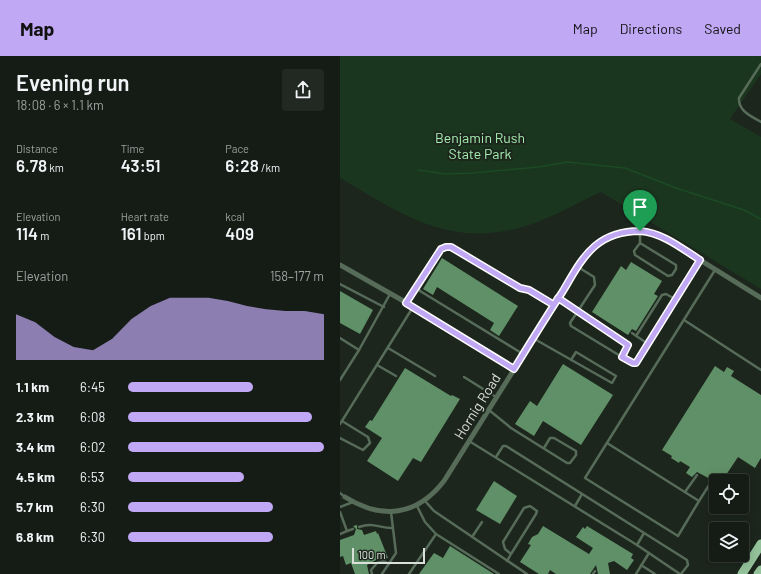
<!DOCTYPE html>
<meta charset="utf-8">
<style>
body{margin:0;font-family:Barlow,sans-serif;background:#222923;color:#f1f3f6;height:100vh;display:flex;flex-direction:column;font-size:15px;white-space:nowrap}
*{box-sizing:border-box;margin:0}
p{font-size:13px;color:#9da1a1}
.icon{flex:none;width:22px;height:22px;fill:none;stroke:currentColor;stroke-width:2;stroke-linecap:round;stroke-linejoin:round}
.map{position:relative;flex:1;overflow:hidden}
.details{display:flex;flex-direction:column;background:#151c16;width:340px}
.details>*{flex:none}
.fabs{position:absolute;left:369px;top:418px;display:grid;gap:8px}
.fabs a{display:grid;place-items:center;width:40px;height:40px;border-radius:4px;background:#151c16;box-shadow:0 2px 10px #0003,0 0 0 1px #343a35;font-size:20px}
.scale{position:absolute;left:12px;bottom:10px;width:73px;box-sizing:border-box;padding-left:4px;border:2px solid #d9e0da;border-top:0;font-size:11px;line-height:14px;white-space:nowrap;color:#d9e0da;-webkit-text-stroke:3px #1c261d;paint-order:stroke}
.pin{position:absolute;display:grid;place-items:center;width:34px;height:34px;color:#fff;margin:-41px -17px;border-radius:50% 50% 50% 0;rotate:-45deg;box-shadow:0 0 4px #0007}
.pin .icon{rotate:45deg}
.round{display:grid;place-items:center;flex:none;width:42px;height:42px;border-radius:4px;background:#222923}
.overview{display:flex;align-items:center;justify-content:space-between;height:68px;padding:0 16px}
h1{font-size:22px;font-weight:600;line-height:30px}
.figures{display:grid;grid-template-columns:repeat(3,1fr);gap:6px;height:68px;padding:4px 16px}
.figures div{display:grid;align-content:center}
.figures b{font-size:17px;font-weight:600}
.figures small{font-size:11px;font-weight:400}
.figures p{font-size:11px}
.chart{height:112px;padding:8px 16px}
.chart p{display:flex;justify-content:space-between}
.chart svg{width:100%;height:72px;margin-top:4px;fill:#c0a8f4;opacity:.7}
ul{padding:0 16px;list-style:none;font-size:13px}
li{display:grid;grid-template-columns:64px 48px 1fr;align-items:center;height:30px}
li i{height:10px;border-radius:5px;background:#c0a8f4}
header{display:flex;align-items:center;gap:24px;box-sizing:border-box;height:56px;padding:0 20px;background:#c0a8f4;color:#111}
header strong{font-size:19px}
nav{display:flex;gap:22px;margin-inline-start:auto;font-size:14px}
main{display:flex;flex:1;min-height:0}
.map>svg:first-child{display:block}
.green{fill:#1b361f}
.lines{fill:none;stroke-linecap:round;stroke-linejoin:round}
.stream{stroke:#1b4a25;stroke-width:1.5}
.building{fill:#609067}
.service{stroke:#576b59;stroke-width:2.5}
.minor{stroke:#576b59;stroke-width:5}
.trunk{stroke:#94c29a;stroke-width:9}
.route-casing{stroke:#fff;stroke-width:8}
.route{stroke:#c0a8f4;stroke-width:5}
.labels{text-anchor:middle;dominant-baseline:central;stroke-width:4;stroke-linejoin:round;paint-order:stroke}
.park-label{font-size:14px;fill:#a6edb0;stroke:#1c261d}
.street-label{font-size:14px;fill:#d9e0da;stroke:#1c261d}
</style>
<header>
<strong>Map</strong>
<nav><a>Map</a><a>Directions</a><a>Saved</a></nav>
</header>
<main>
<section class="details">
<div class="overview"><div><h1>Evening run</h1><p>18:08 · 6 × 1.1 km</p></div><a class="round"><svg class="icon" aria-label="share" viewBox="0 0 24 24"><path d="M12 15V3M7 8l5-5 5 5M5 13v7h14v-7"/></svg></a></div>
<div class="figures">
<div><p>Distance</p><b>6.78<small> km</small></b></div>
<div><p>Time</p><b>43:51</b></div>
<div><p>Pace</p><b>6:28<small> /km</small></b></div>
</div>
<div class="figures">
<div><p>Elevation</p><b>114<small> m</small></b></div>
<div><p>Heart rate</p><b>161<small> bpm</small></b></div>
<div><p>kcal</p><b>409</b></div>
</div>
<div class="chart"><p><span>Elevation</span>158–177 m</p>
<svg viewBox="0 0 160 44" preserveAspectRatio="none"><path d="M0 44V16L10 21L20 30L30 36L40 38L50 31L60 19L70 11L80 6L90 6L100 6L110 8L120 11L130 13L140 14L150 14L160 16V44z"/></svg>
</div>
<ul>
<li><b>1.1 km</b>6:45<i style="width:64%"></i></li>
<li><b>2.3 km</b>6:08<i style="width:94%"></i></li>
<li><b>3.4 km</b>6:02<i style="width:100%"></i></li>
<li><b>4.5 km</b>6:53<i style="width:59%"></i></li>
<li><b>5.7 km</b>6:30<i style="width:74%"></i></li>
<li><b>6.8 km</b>6:30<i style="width:74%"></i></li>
</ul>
</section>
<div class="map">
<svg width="421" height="518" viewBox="0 0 421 518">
<rect width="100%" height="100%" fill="#1c261d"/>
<path class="green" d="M0,0h421v18l-31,45 31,18v152l-160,-97c-24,11 -49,26 -75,34 -76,23 -123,-11 -186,-48z"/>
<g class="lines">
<path class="stream" d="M78,114l28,4 26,-1 67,-6 28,-5 58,6 51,20 68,22 17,9"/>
</g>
<g class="building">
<path d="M102,202l76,48 -19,30 -9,-6 4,-7 -57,-36 -4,8 -10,-6z"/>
<path d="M291,206l31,19 -8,13 4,2 -22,35 -4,-2 -4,6 -36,-23 29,-46 5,4z"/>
<path d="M0,235l33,19 -13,24 -20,-11z"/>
<path d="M223,308l50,31 -32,50 -38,-24 -9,15 -19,-12 15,-23 7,5z"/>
<path d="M375,310l9,6 3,-5 7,4 -3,5 30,19v63l-6,10 -17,-11 -16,24h-6v2l-4,-3 -15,-8 -5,5 -6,-4 4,-6 -10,-6 -1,2 -8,-5 1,-2 -10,-6z"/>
<path d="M65,312l46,28 1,-1 8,4 -39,63 -8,-4 -15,23 -31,-20 15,-23 -17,-11 5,-7 2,1z"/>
<path d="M154,425l23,15 -17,28 -24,-14z"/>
<path d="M17,469v4l5,1 2,5 12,-4 1,3 1,-1 10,25 -12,2 -9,5 2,9h-14l-4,-11 -5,2 -3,-9 -3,1v-17l14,-5 2,-6 -3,-3z"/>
<path d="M203,470l46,28 4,-6 -17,-11 7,-10 2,2 2,-3 46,28 -2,4 3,2 -7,10 -13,-9 -6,2 2,11h-12l-2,-9 -6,9h-34l-6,-4 -2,4h-9l-19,-12 11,-17 -3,-1 4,-7 6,-3z"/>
<path d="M110,490l44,28h-75l15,-21 9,5z"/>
</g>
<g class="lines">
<g class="service">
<path d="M421,8l-22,34c-1,13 12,18 22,24"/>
<path d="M300,187l-6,8 1,4 33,21 4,-1 4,-6v-4l-36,-22v-11"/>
<path d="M238,211l16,10 1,8 -25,38 1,3 51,31"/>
<path d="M0,228l44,23"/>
<path d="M218,243l70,46 -6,12 11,6h4l62,-103"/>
<path d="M67,246l11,-15"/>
<path d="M344,264l77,50"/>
<path d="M292,277l16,11"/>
<path d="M296,280l26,-41 4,-1 9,5"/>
<path d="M0,282l19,12"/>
<path d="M194,282l4,3 74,42 4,-7 -40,-24 -5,8"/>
<path d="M48,292l47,28"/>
<path d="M183,298l-103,-63 -2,-4v-4l23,-34 4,-2h6l69,41 9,2 25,15"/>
<path d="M37,309l19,11"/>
<path d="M124,321l32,20"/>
<path d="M0,324l19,-30 31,-56"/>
<path d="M149,354l22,18 56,35h3l6,-8v-4l-22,-13h-4l-6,10"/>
<path d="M0,368l73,-117"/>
<path d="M0,382l23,12 7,-7 -2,-6 -26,-16"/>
<path d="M129,385l168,104 43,29"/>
<path d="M267,387l92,58 -21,35 -93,-58 130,-208"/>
<path d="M156,401l7,-11h3l181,114 1,5 -7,9"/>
<path d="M345,436l12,-17"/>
<path d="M0,437l5,4"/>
<path d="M85,445l9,10 93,63"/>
<path d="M359,445l12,-19"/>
<path d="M77,450l8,16 11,12 63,40"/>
<path d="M235,450l7,-12"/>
<path d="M0,451l13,-5"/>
<path d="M0,456l7,19 -7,3"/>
<path d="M19,471c14,-5 20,1 33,1"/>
<path d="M7,475l6,-2"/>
<path d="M132,481l10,-15"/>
<path d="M297,489l7,-12"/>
<path d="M167,505l4,-7 25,-40 1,-3 -7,-5 -6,2 -21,34 2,7 6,5"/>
<path d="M301,509l14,9"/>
<path d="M32,518l-1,-4 6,-7 7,-2 5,3"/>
<path d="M42,518l14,-21 -5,-41"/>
<path d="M69,518l27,-40"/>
<path d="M253,518l2,-3"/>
<path d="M296,518l13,-21"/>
</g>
<g class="minor">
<path d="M0,209l74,42 100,62"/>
<path d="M5,441c37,23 72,19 99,-16l140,-223c22,-27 54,-34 84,-18l93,58"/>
</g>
<g class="trunk">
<path d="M402,518l19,-30"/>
<path d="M418,518l3,-4"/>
</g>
</g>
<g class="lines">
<g class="route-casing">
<path id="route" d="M300,175c-17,0 -32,4 -45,15 -14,12 -23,30 -32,45 -17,26 -33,52 -49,78l-108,-66 35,-54 5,-2h5l69,41 9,2 25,15 4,-7 70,47 -6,12 11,6h3l64,-103c-19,-12 -37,-27 -60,-29"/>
</g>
<use href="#route" class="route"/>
</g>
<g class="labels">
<g class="park-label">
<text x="140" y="81">Benjamin Rush<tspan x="140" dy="16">State Park</tspan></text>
</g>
<g class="street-label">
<text transform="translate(137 350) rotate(-58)">Hornig Road</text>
</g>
</g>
</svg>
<div class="fabs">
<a><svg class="icon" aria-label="locate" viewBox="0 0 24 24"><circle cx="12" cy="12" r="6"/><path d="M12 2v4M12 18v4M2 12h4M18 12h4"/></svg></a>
<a><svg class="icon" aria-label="layers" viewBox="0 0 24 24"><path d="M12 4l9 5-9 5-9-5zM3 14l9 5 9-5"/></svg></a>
</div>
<div class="scale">100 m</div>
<div class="pin" style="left:300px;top:175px;background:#1e9e55"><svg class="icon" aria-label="arrive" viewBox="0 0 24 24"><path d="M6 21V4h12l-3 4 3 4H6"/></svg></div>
</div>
</main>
